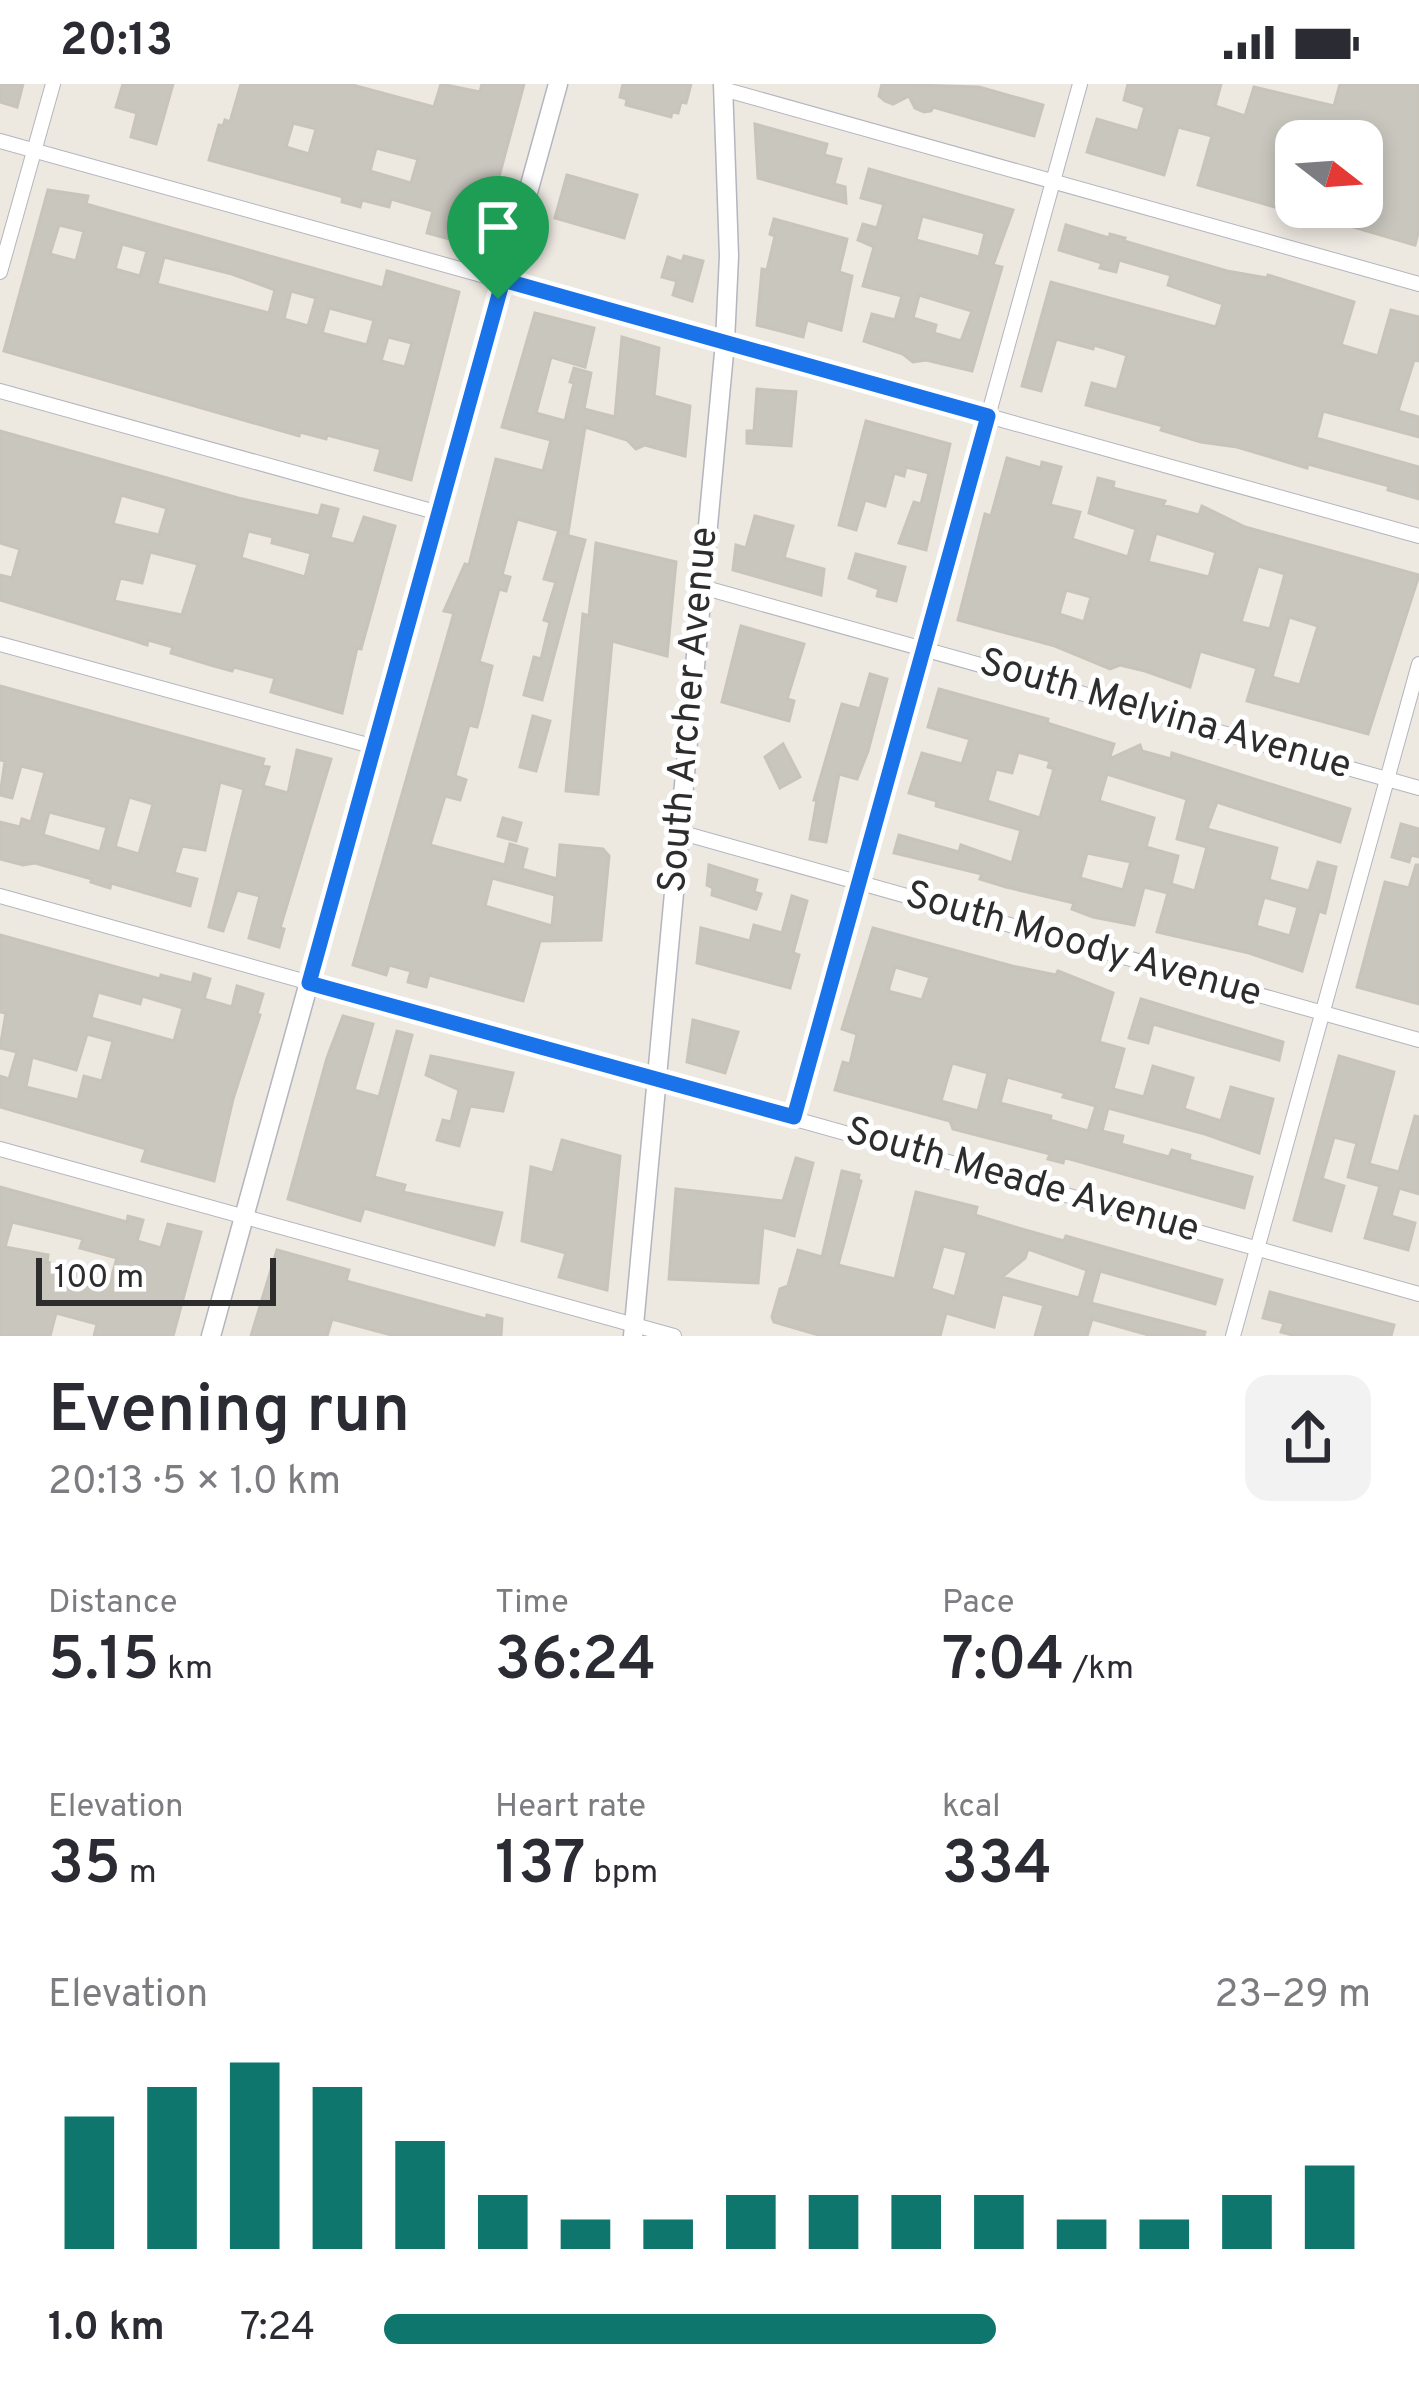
<!DOCTYPE html>
<meta charset="utf-8">
<style>
body{margin:0;font-family:Overpass,sans-serif;background:#f2f2f3;color:#2b2b33;height:100vh;display:flex;flex-direction:column;font-size:45px;white-space:nowrap}
*{box-sizing:border-box;margin:0}
p{font-size:39px;color:#7c7c81}
.icon{flex:none;width:66px;height:66px;fill:none;stroke:currentColor;stroke-width:2;stroke-linecap:round;stroke-linejoin:round}
.map{position:relative;height:1252px;overflow:hidden}
.panel{display:flex;flex-direction:column;background:#fff;flex:1}
.panel>*{flex:none}
.needle{width:78px;rotate:107deg}
.fabs{position:absolute;left:1275px;top:36px;display:grid;gap:24px}
.fabs a{display:grid;place-items:center;width:108px;height:108px;border-radius:24px;background:#fff;box-shadow:0 6px 18px #0003;font-size:60px}
.scale{position:absolute;left:36px;bottom:30px;width:240px;box-sizing:border-box;padding-left:12px;border:6px solid #2d2d2d;border-top:0;font-size:33px;line-height:42px;white-space:nowrap;color:#2d2d2d;-webkit-text-stroke:9px #fff;paint-order:stroke}
.pin{position:absolute;display:grid;place-items:center;width:102px;height:102px;color:#fff;margin:-123px -51px;border-radius:50% 50% 50% 0;rotate:-45deg;box-shadow:0 0 12px #0007}
.pin .icon{rotate:45deg}
.round{display:grid;place-items:center;flex:none;width:126px;height:126px;border-radius:24px;background:#f2f2f3}
.summary{display:flex;align-items:center;justify-content:space-between;height:204px;padding:0 48px}
h1{font-size:66px;font-weight:600;line-height:90px}
.metrics{display:grid;grid-template-columns:repeat(3,1fr);gap:18px;height:204px;padding:12px 48px}
.metrics div{display:grid;align-content:center}
.metrics b{font-size:60px;font-weight:600}
.metrics small{font-size:33px;font-weight:400}
.metrics p{font-size:33px}
.chart{height:336px;padding:24px 48px}
.chart p{display:flex;justify-content:space-between}
.chart svg{width:100%;height:216px;margin-top:12px;stroke:#0f766e;stroke-width:6}
ul{padding:0 48px;list-style:none;font-size:39px}
li{display:grid;grid-template-columns:192px 144px 1fr;align-items:center;height:90px}
li i{height:30px;border-radius:15px;background:#0f766e}
.status{display:flex;justify-content:space-between;align-items:center;height:84px;padding:0 60px;background:#fff;direction:ltr}
.status svg{height:33px;fill:currentColor}
.map>svg:first-child{display:block}
.building{fill:#c9c6be;stroke:#c9c4ba;stroke-width:3;fill-rule:evenodd}
.lines{fill:none;stroke-linecap:round;stroke-linejoin:round}
.street-casing{stroke:#b4b5bf;stroke-width:16}
.secondary-casing{stroke:#b4b5bf;stroke-width:21}
.street{stroke:#fff;stroke-width:14}
.secondary{stroke:#fff;stroke-width:18}
.route-casing{stroke:#fff;stroke-width:24}
.route{stroke:#1a73e8;stroke-width:15}
.labels{text-anchor:middle;dominant-baseline:central;stroke-width:10;stroke-linejoin:round;paint-order:stroke}
.street-label{font-size:39px;fill:#2d2d2d;stroke:#fff}
</style>
<div class="status"><b>20:13</b><svg viewBox="0 0 49 12"><path d="M0 12V9h3v3zM5 12V6h3v6zM10 12V3h3v9zM15 12V0h3v12zM26 1h20v11H26zM47 4h2v5h-2z"/></svg></div>
<div class="map">
<svg width="1419" height="1252" viewBox="0 0 1419 1252">
<rect width="100%" height="100%" fill="#ede8e0"/>
<g class="building">
<path d="M0,0h23l-6,23 -17,-5z"/>
<path d="M123,0h50l-17,60 -25,-7 6,-24 -21,-6z"/>
<path d="M241,0h108l85,23 7,-23 39,8 2,-8h42l-27,100 -7,-2 -12,45 13,4 -5,18 -59,-16 6,-22 -42,-12 -2,8 -27,-7 -2,7 -18,-5 1,-5 -134,-37 10,-35 4,1 2,-6 5,2zM293,39l23,6 -7,25 -23,-7zM376,64l42,11 -7,24 -41,-12z"/>
<path d="M623,0h68l-5,19 -5,-1 -3,11 -6,-1 -1,5 -45,-12 1,-6 -7,-2z"/>
<path d="M882,0l97,3 64,18 -9,31 -101,-29 -2,4 -7,1 -9,-4 -6,-12 -16,8 -8,-3 -6,-5z"/>
<path d="M1128,0h93l-6,22 30,10 9,-29 80,19 6,-22h79v145l-4,16 -82,-24 4,-14h25l2,-11 10,3 7,-24 -19,-5v-29h-66l-6,30 6,1v41l-98,-28 14,-49 -34,-9 -14,48 -77,-23 10,-33 41,12 7,-24 -21,-7z"/>
<path d="M755,40l72,20 -3,11 17,4 -7,25 11,3 1,16 -88,-25z"/>
<path d="M869,85l144,41 -20,55 9,2 -30,104 -46,-11 -13,2 -10,-8 -39,-13 8,-27 23,6 7,-24 -39,-10 11,-39 -16,-7 5,-16 14,4 7,-24 -23,-6zM922,132l63,17 -6,24 -63,-17zM919,211l53,16 -11,30 -27,-8 2,-8 -23,-7z"/>
<path d="M567,91l70,20 -13,43 -69,-20z"/>
<path d="M48,106l40,6 -2,8 297,84 4,-17 72,21 -48,188 -36,-10 6,-21 -54,-14 -1,4 -26,-7 -1,4 -295,-85zM59,141l25,6 -8,30 -26,-7zM122,160l25,7 -7,25 -25,-7zM164,173l68,17 43,16 -6,23 -112,-29zM291,207l25,7 -8,28 -24,-7zM329,224l45,12 -7,25 -45,-12zM388,253l24,6 -7,24 -24,-6z"/>
<path d="M774,135l73,20 -8,33 13,4 -11,54 -34,-10 -4,17 -46,-12 5,-56 5,1 8,-34 -5,-2z"/>
<path d="M1066,141l43,13 1,-4 15,4 -1,3 103,30 40,7 1,-3 86,27 -13,43 37,11 13,-46 28,7v44l-5,-1 -16,51 21,6v20l-96,-26 -7,27 103,29v32l-31,-9 1,-4 -81,-22 -1,4 -70,-21 -36,-5 -40,-12 2,-4 -77,-21 6,-22 25,7 10,-35 -33,-10 -1,4 -37,-10 -15,52 -19,-5 29,-104 165,45 7,-23 -55,-19 3,-10 -52,-15 -3,12 -16,-4 2,-5 -43,-13z"/>
<path d="M684,172l19,5 -11,40 -19,-6 4,-14 -15,-4 6,-20 14,5z"/>
<path d="M535,229l59,15 -9,39 -34,-10 -15,56 29,8 9,-38 -4,-1 4,-14 17,5 -7,36 31,8 7,-80 37,11 -5,48 36,10 -5,50 -40,-11 -9,4 -9,-9 -42,-13 -17,106 -51,-14 -15,56 8,2 -4,14 -7,-2 -20,73 13,4 -10,42 -5,19 -8,-2 -14,51 11,4 -6,20 -15,-4 -15,49 75,20 5,-21 17,5 -5,20 35,10 3,-34 43,4 6,7 -8,84 -61,1 -17,60 -94,-26 -3,12 -18,-5 3,-11 -22,-6 -3,10 -33,-10 101,-352 -10,-2 21,-47 4,1 27,-106 47,12 8,-31 -49,-13zM492,794l63,17 -3,31 -67,-20z"/>
<path d="M757,305l39,3 -5,54 -44,-3v-12h7z"/>
<path d="M866,337l84,23 -24,106 -27,-7 15,-41 7,2 8,-31 -23,-6 -2,9 -10,-3 -9,33 -20,-6 -9,30 -17,-5z"/>
<path d="M0,347l238,67 81,18 3,-11 16,4 -8,29 24,6 10,-27 31,9 -34,123 -4,-1 -15,65 -71,-21 4,-14 -41,-11 -2,4 -18,-5 -43,-13 2,-6 -25,-7 -1,5 -15,-5 -132,-40v-25l12,3 8,-29 -20,-6zM121,411l46,13 -8,27 -46,-11zM248,447l25,6 -1,6 39,10 -6,24 -64,-19zM150,468l48,12 -16,51 -68,-14 6,-23 22,5z"/>
<path d="M1007,374l34,10 1,-6 19,5 -11,38 30,7 -8,27 56,18 8,-28 -47,-16 9,-35 16,4 -1,6 52,13 -2,4 36,10 3,-9 43,21 174,48 -51,159 -121,-33 10,-33 -57,-17 -10,36 -45,-16 -25,-6 -10,4 -55,-23 -97,-26 27,-106 6,2zM1156,449l60,19 -7,25 -61,-15zM1258,482l27,8 -15,55 -29,-7zM1066,506l25,7 -7,25 -25,-8zM1289,533l29,9 -18,59 -28,-8z"/>
<path d="M755,432l38,10 -9,32 40,11 -3,26 -88,-25 3,-25 10,3z"/>
<path d="M558,449l27,7 -43,160 -18,-5 10,-38 7,2 9,-37 -6,-2 12,-38 -12,-3z"/>
<path d="M596,459l80,19 -9,94 -55,-15 -14,153 -32,-3 17,-177 6,2z"/>
<path d="M856,470l49,13 -9,34 -19,-5 2,-7 -30,-11z"/>
<path d="M741,542l63,18 -17,55 7,2 -5,20 -67,-19z"/>
<path d="M870,590l17,5 -19,72 -11,28 -18,-5 -13,68 -16,-3 7,-39h-3l28,-96 18,5z"/>
<path d="M0,602l264,73 -2,7 7,1 -6,19 25,7 9,-43 34,9 -51,169 4,1 -5,18 -30,-9 11,-42 -23,-6 -14,41 -14,-4 35,-138 -24,-7 -15,68 -23,-4 -8,27 23,6 -7,27 -79,-23 -1,5 -19,-6 1,-3 -57,-16 -12,2 -23,-6v-37l20,5 2,-8 9,3 14,-50 -24,-6 -9,32 -12,-3 5,-34 -5,-1zM129,713l24,7 -14,50 -24,-7zM49,728l58,15 -7,25 -57,-17z"/>
<path d="M939,605l109,30 -1,4 67,21 -5,15 31,-14 2,6 29,8 1,-6 178,56 -10,33 -123,-40 -10,27 70,19 -8,32 40,11 9,-29 18,5 -11,46 -6,-2 -17,60 -53,-18 -92,-21 11,-39 -24,-6 -10,38 -41,-8 -21,-8 2,-6 -68,-16 -26,-8 2,-5 -88,-21 5,-18 60,17 2,-7 51,18 9,-33 -85,-24 1,-5 -28,-8 13,-40 40,11 8,-25 -42,-12zM1018,668l32,9 -2,6 6,2 -14,49 -53,-17 9,-32 16,4zM1107,690l80,25 -10,40 30,8 -12,44 -24,-7 7,-28 -32,-9 8,-29 -55,-17zM1087,769l44,9 -8,28 -43,-12zM1264,813l34,10 -8,29 -34,-10z"/>
<path d="M533,632l17,5 -14,50 -16,-4z"/>
<path d="M783,660l17,33 -20,11 -15,-31z"/>
<path d="M503,734l18,5 -5,18 -18,-5z"/>
<path d="M1401,740l18,5v28l-8,-2 -2,7 -17,-5z"/>
<path d="M709,781l48,15 -3,12 7,2 -5,15 -44,-14 1,-7 -6,-3z"/>
<path d="M1416,781h3v139l-62,-17 28,-105 24,6z"/>
<path d="M792,812l15,5 -14,52 6,2 -9,33 -93,-25 4,-35 49,13 4,-16 28,8z"/>
<path d="M873,844l139,38 44,9 2,-4 55,22 -14,49 25,7 -11,40 31,8 9,-31 40,12 -9,31 37,12 10,-34 42,12 -14,54 -54,-19 -97,-26 -6,23 21,5 -2,8 48,13 3,-7 18,5 -1,5 63,17 -8,31 -174,-49 -6,-1 -1,5 -15,-4 2,-5 -97,-25 -3,-8 -115,-31 8,-28 7,2 7,-30 -15,-5zM895,883l35,10 -8,23 -34,-9zM952,979l36,10 -10,38 -37,-10zM1007,993l58,16 -2,4 33,9 -8,25 -38,-11 1,-4 -51,-13z"/>
<path d="M0,851l160,44 1,-4 31,8 2,-9 16,5 -6,20 28,8 5,-21 26,8 -6,20 3,1 -27,84 -19,82 -72,-20 4,-12 -146,-42v-31l9,3 8,-27 -17,-4 6,-35 -6,-1zM98,908l42,12 2,-8 41,12 -9,33 -83,-23zM87,950l26,7 -11,40 -18,-5 -6,24 -52,-13 6,-30 44,13z"/>
<path d="M1141,915l142,43 -4,18 -126,-36 -5,19 -19,-5z"/>
<path d="M343,932l30,8 -19,66 25,7 18,-66 15,4 -38,142 31,8 -2,7 99,21 -8,32 -130,-37 -4,13 -72,-22 39,-141z"/>
<path d="M693,936l45,12 -13,41 -38,-11z"/>
<path d="M431,972l82,17 -10,38 -33,-5 -11,40 -22,-6 6,-20 8,2 8,-32 -33,-15z"/>
<path d="M1339,972l55,16 -25,92 30,8 16,-56 4,1v77l-20,-6 -8,28 24,7 -7,27 -43,-12 15,-52 -32,-9 9,-34 -23,-6 -12,42 22,7 -13,45 -37,-11z"/>
<path d="M562,1056l58,16 -13,134 -48,-13 7,-24 -44,-12 9,-74 22,6z"/>
<path d="M796,1074l17,5 -19,73 -31,-9 -5,56 -89,-4 7,-90 107,12z"/>
<path d="M842,1087l17,4 -1,5 3,1 -23,84 57,14 21,-87 61,15 -2,8 40,12 49,14 2,-5 156,44 -7,24 -115,-33 -9,32 114,29 -1,4h-52l-60,-17 -5,17h-52l9,-31 -42,-11 -8,33 -48,-14 -6,23h-118l-48,-14 -2,-5 8,-28 8,-3 10,-36 24,7zM943,1162l24,6 -12,45 -24,-8zM1028,1165l59,21 -8,28 -77,-21 23,-19z"/>
<path d="M0,1103l127,35 1,-6 15,4 -6,21 24,7 7,-24 33,8 -28,104h-79l3,-12 -41,-11 -6,23h-50zM12,1138l71,17 -3,9 37,10 -7,24 -63,-20 1,-7 -43,-8z"/>
<path d="M277,1166l72,20 -3,11 140,38 1,-4 15,4 -1,17h-106l-63,-17 -5,17h-76z"/>
<path d="M1270,1208l124,33 -3,11h-95l-15,-4 3,-9 -21,-5z"/>
</g>
<g class="lines">
<g class="street-casing">
<g id="street">
<path d="M723,5l696,195"/>
<path d="M0,57l1419,395"/>
<path d="M0,188l53,-188"/>
<path d="M0,307l439,122"/>
<path d="M702,503l717,201"/>
<path d="M0,560l375,103"/>
<path d="M679,748l740,208"/>
<path d="M0,812l1419,398"/>
<path d="M794,1033l286,-1033"/>
<path d="M0,1065l674,187"/>
<path d="M1233,1252l186,-672"/>
</g>
</g>
<g class="secondary-casing">
<g id="secondary">
<path d="M211,1252l347,-1252"/>
<path d="M633,1252l92,-994 4,-86 -6,-172"/>
</g>
</g>
<use href="#street" class="street"/>
<use href="#secondary" class="secondary"/>
</g>
<g class="lines">
<g class="route-casing">
<path id="route" d="M503,196l485,136 -194,701 -485,-134z"/>
</g>
<use href="#route" class="route"/>
</g>
<g class="labels">
<g class="street-label">
<text transform="translate(690 626) rotate(-85)">South Archer Avenue</text>
<text transform="translate(1165 632) rotate(16)">South Melvina Avenue</text>
<text transform="translate(1083 862) rotate(16)">South Moody Avenue</text>
<text transform="translate(1022 1098) rotate(16)">South Meade Avenue</text>
</g>
</g>
</svg>
<div class="fabs">
<a><svg class="needle" viewBox="-14 -14 28 28"><path d="M0-13l5 13h-10z" fill="#e53935"/><path d="M0 13l5-13h-10z" fill="#7c7c81"/></svg></a>
</div>
<div class="scale">100 m</div>
<div class="pin" style="left:498px;top:215px;background:#1e9e55"><svg class="icon" aria-label="arrive" viewBox="0 0 24 24"><path d="M6 21V4h12l-3 4 3 4H6"/></svg></div>
</div>
<section class="panel">
<div class="summary"><div><h1>Evening run</h1><p>20:13 · 5 × 1.0 km</p></div><a class="round"><svg class="icon" aria-label="share" viewBox="0 0 24 24"><path d="M12 15V3M7 8l5-5 5 5M5 13v7h14v-7"/></svg></a></div>
<div class="metrics">
<div><p>Distance</p><b>5.15<small> km</small></b></div>
<div><p>Time</p><b>36:24</b></div>
<div><p>Pace</p><b>7:04<small> /km</small></b></div>
</div>
<div class="metrics">
<div><p>Elevation</p><b>35<small> m</small></b></div>
<div><p>Heart rate</p><b>137<small> bpm</small></b></div>
<div><p>kcal</p><b>334</b></div>
</div>
<div class="chart"><p><span>Elevation</span>23–29 m</p>
<svg viewBox="0 0 160 44" preserveAspectRatio="none"><path d="M5 44V17M15 44V11M25 44V6M35 44V11M45 44V22M55 44V33M65 44V38M75 44V38M85 44V33M95 44V33M105 44V33M115 44V33M125 44V38M135 44V38M145 44V33M155 44V27"/></svg>
</div>
<ul>
<li><b>1.0 km</b>7:24<i style="width:62%"></i></li>
</ul>
</section>
